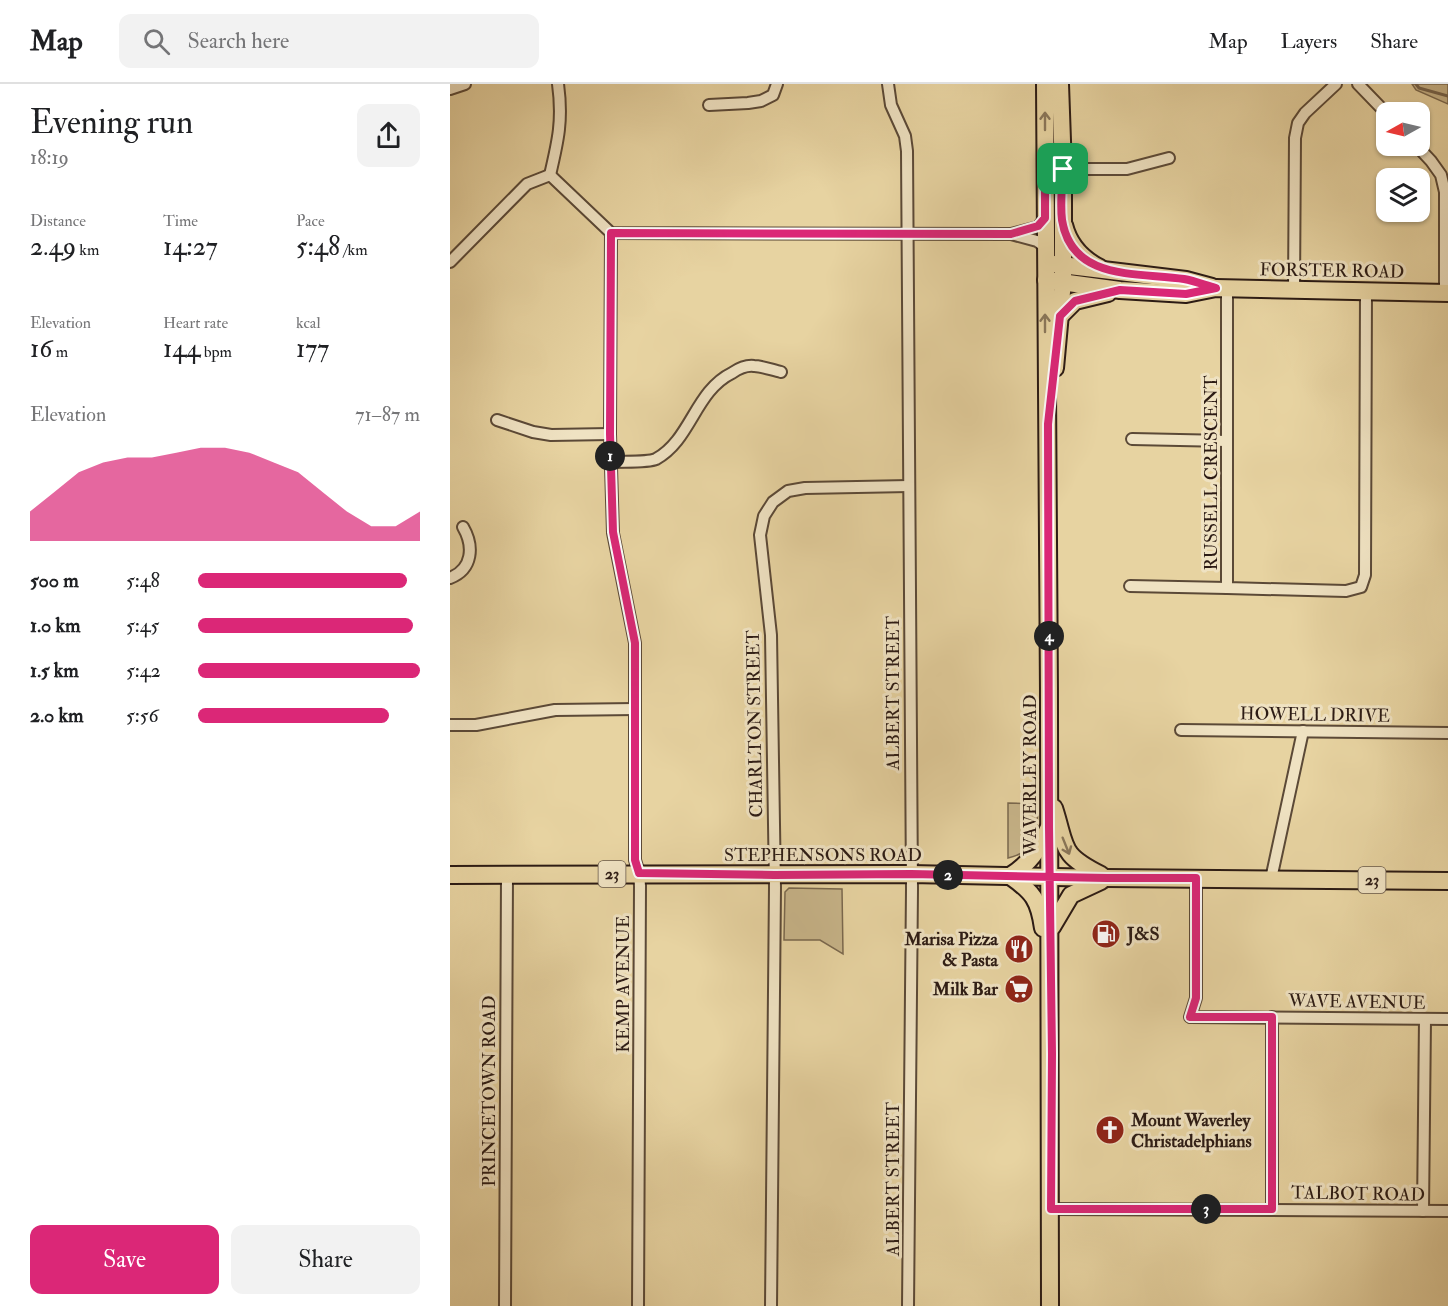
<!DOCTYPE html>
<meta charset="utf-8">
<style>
body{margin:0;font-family:"IM FELL Double Pica",serif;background:#f2f2f2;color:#202124;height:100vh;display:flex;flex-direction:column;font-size:22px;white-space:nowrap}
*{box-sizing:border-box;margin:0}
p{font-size:20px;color:#757577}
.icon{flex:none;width:33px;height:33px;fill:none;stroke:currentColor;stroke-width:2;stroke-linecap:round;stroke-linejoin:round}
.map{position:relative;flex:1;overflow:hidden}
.side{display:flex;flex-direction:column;background:#fff;width:450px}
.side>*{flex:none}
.needle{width:39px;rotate:262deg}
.fabs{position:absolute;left:926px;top:18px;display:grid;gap:12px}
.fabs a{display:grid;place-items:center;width:54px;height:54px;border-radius:12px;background:#fff;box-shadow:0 2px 4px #0004;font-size:30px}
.pin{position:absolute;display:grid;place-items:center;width:51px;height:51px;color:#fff;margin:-26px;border-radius:12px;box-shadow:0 3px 9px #0006}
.km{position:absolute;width:30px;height:30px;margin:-15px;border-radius:50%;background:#222;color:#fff;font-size:16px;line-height:30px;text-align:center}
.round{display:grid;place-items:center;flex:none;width:63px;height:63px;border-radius:12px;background:#f2f2f2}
.headline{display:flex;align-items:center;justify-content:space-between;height:102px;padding:0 30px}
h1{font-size:33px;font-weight:600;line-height:45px}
.stats{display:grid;grid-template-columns:repeat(3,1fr);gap:9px;height:102px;padding:6px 30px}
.stats div{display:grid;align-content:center}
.stats b{font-size:26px;font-weight:600}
.stats small{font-size:16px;font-weight:400}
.stats p{font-size:16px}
.chart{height:168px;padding:12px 30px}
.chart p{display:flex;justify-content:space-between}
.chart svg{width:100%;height:108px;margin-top:6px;fill:#db2777;opacity:.7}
.primary-button{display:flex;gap:12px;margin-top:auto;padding:12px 30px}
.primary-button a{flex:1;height:69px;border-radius:12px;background:#db2777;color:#fff;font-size:24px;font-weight:600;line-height:69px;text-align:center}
.primary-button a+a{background:#f2f2f2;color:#202124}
ul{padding:0 30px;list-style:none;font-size:20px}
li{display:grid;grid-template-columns:96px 72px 1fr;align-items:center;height:45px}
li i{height:15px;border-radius:8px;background:#db2777}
header{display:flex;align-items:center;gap:36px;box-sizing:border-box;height:84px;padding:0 30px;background:#fff;border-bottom:2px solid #e0e0e0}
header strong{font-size:28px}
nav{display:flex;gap:33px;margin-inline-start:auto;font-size:21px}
.search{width:420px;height:54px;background:#f2f2f2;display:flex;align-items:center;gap:15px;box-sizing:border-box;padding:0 21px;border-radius:12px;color:#757577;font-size:22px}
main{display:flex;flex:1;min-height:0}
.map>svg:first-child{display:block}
.green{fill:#c7b489;stroke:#7a684e;stroke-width:1.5}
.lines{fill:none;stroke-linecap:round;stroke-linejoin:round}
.stream{stroke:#76644c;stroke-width:3}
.minor-casing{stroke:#5b4937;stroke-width:14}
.primary-casing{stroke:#2c1b14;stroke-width:20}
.minor{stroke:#efe2c2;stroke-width:10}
.primary{stroke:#e7d3a1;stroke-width:16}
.oneway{stroke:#8a775a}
.route-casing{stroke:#fff;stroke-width:12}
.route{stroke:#db2777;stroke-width:8}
.labels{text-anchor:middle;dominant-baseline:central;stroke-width:6;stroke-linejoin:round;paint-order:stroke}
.shield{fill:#efe2c2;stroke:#665748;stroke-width:1.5}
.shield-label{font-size:16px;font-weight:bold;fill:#2c1b14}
.street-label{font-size:18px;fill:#2c1b14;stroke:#efe2c2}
.poi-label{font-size:18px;font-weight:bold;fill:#2c1b14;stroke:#efe2c2;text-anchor:start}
</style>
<header>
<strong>Map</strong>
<div class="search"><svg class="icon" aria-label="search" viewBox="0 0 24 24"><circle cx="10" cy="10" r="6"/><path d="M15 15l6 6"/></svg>Search here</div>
<nav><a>Map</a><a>Layers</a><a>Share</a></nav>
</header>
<main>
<section class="side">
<div class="headline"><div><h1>Evening run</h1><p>18:19</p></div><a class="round"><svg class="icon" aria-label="share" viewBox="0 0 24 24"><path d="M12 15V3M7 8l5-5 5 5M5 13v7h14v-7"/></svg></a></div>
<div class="stats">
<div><p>Distance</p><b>2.49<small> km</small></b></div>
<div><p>Time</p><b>14:27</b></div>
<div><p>Pace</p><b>5:48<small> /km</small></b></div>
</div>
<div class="stats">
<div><p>Elevation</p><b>16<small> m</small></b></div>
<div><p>Heart rate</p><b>144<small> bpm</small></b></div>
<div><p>kcal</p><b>177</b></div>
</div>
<div class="chart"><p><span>Elevation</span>71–87 m</p>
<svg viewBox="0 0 160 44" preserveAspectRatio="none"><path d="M0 44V32L10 24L20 16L30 12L40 10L50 10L60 8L70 6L80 6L90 8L100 12L110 16L120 24L130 32L140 38L150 38L160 32V44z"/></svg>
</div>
<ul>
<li><b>500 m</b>5:48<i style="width:94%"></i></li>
<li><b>1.0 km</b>5:45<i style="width:97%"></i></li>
<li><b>1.5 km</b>5:42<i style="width:100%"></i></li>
<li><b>2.0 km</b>5:56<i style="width:86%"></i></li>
</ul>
<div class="primary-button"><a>Save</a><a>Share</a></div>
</section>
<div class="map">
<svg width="998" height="1222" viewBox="0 0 998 1222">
<rect width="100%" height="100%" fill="#e7d3a1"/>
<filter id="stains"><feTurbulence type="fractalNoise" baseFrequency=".00333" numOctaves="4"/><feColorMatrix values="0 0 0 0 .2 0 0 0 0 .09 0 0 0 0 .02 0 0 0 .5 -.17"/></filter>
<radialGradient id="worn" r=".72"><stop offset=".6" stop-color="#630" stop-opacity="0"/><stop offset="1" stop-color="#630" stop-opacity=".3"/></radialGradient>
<g class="green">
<path d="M962,0h36v20l-32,-14z"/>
<path d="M558,719l30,1c-1,27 1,47 -30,54z"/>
<path d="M339,804l53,1 1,65 -23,-14h-36l1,-48z"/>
</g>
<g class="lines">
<path class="stream" d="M966,0l3,4 29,8"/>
<g class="minor-casing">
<g id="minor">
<path d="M438,0l3,21 14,31 2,15 5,738 -4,417"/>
<path d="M908,0l28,29"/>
<path d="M0,5l15,-5"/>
<path d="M259,21l39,-2 13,-2 12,-6 4,-11"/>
<path d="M967,62l14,15 10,14 4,17v101"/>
<path d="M613,85h64l42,-11"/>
<path d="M100,91l61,58 400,1 26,7 8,6"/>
<path d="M100,91c8,-34 13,-55 8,-91"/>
<path d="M161,149l-1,201 3,99 22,110v217l4,13 1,13 -2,420"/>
<path d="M561,150l27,-7 7,-9"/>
<path d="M0,178l77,-78 23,-9"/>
<path d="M777,204v300l119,3 15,-4 4,-12 1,-284"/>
<path d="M844,206l1,-152 3,-15 7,-10 31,-29"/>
<path d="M47,336l36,12 18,3 59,-1"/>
<path d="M682,355l95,2"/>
<path d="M160,378c12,-1 37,1 46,-3 35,-19 39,-68 76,-86 6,-4 14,-8 22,-7 8,0 18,4 27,6"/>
<path d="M0,494c23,-9 24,-32 13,-51"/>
<path d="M680,502l97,2"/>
<path d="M0,641h26l79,-15 80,-1"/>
<path d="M731,646l267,3"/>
<path d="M746,794v120l-6,19 258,2"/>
<path d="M821,795l32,-148"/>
<path d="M601,1125l397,2"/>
<path d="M822,1125v-192"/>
<path d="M973,1127l2,-192"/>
<path d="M55,1222l2,-431"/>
<path d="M321,1222l4,-419 -4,-252 -11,-100 4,-19 9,-14 15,-11 17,-3 104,-2"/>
</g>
</g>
<g class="primary-casing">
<g id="primary">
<path d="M595,0c2,407 7,815 5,1222"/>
<path d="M614,141c5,20 18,34 36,43"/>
<path d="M603,180l133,16 26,7"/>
<path d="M596,196l74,10 66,4 30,-6 232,5"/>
<path d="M610,232l15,-15 33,-8"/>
<path d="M605,284l8,-87v-112l-3,-85"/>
<path d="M604,724c13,40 5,46 47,67"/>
<path d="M0,791l461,-1 196,4 341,3"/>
<path d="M560,792c23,16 29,24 33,52"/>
<path d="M560,792c20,-13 28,-25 38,-47"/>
<path d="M602,843l19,-32 30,-14"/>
</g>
</g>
<use href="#minor" class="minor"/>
<use href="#primary" class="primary"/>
</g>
<defs><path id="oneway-shaft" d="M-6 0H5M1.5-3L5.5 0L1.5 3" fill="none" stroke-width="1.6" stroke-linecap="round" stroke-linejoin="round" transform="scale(1.5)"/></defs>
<g class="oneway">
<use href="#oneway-shaft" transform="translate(595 37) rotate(-90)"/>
<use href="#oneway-shaft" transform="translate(595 239) rotate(-90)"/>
<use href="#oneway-shaft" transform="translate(616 762) rotate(68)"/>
</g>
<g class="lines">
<g class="route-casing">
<path id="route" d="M613,85h-18v49l-7,8 -27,8 -400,-1 -1,201 3,98 22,111v217l4,13 135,2 137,-1 196,4h89v120l-6,19h82v192h-221l1,-155 -3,-227 -1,-403 12,-108 15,-15 45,-11 66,4 30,-6c-11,-3 -21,-7 -32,-9 -45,-7 -112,3 -122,-59 -2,-16 0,-35 1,-51"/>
</g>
<use href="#route" class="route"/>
</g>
<defs>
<g id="fuel-disc" transform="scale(1.5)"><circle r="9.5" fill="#8f2418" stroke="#efe2c2"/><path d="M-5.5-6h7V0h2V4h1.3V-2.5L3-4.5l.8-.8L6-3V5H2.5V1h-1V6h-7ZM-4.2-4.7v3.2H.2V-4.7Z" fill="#fff"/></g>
<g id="restaurant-disc" transform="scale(1.5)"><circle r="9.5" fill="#8f2418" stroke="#efe2c2"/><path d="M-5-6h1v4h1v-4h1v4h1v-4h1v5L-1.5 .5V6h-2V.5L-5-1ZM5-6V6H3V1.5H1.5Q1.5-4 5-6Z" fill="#fff"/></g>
<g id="supermarket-disc" transform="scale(1.5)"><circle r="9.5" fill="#8f2418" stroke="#efe2c2"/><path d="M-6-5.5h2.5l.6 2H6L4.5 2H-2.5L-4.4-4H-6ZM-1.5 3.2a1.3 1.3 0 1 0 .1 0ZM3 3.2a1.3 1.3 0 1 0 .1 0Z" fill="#fff"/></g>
<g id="church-disc" transform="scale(1.5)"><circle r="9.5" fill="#8f2418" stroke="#efe2c2"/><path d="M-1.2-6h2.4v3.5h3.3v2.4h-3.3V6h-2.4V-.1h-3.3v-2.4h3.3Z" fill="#fff"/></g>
</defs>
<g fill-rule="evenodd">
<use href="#fuel-disc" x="656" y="850"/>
<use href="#restaurant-disc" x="569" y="865"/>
<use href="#supermarket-disc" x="569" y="905"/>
<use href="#church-disc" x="660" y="1046"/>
</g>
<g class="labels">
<g class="shield">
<rect x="148.5" y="777" width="27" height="26" rx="4.5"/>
<rect x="908.5" y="783" width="27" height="26" rx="4.5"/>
</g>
<g class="shield-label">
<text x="162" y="790">23</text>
<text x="922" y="796">23</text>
</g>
<g class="street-label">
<text transform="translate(882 187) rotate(1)">FORSTER ROAD</text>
<text transform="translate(761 389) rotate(-90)">RUSSELL CRESCENT</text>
<text transform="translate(443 609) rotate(-90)">ALBERT STREET</text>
<text transform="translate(865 631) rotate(1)">HOWELL DRIVE</text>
<text transform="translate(305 640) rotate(-91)">CHARLTON STREET</text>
<text transform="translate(580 691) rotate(-90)">WAVERLEY ROAD</text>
<text x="373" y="771">STEPHENSONS ROAD</text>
<text transform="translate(173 900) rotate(-90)">KEMP AVENUE</text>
<text transform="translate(907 918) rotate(1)">WAVE AVENUE</text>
<text transform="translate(39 1007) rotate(-90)">PRINCETOWN ROAD</text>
<text transform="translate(443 1095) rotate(-90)">ALBERT STREET</text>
<text transform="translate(908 1110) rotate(1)">TALBOT ROAD</text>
</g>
<g class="poi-label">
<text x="677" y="850">J&amp;S</text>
<text x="548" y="855" text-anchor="end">Marisa Pizza<tspan x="548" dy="21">&amp; Pasta</tspan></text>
<text x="548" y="905" text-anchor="end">Milk Bar</text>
<text x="681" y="1036">Mount Waverley<tspan x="681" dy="21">Christadelphians</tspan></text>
</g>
</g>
<rect width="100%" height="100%" filter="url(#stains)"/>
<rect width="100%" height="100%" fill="url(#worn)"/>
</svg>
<div class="fabs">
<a><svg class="needle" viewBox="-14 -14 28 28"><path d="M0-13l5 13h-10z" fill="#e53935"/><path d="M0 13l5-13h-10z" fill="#757577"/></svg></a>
<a><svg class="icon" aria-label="layers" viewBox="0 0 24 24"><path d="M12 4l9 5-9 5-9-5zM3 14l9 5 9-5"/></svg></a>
</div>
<div class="pin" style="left:613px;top:85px;background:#1e9e55"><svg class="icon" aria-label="arrive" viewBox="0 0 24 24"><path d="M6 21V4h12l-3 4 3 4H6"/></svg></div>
<b class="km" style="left:160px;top:372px">1</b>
<b class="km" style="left:498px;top:791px">2</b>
<b class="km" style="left:756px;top:1125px">3</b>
<b class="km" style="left:599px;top:552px">4</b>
</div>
</main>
